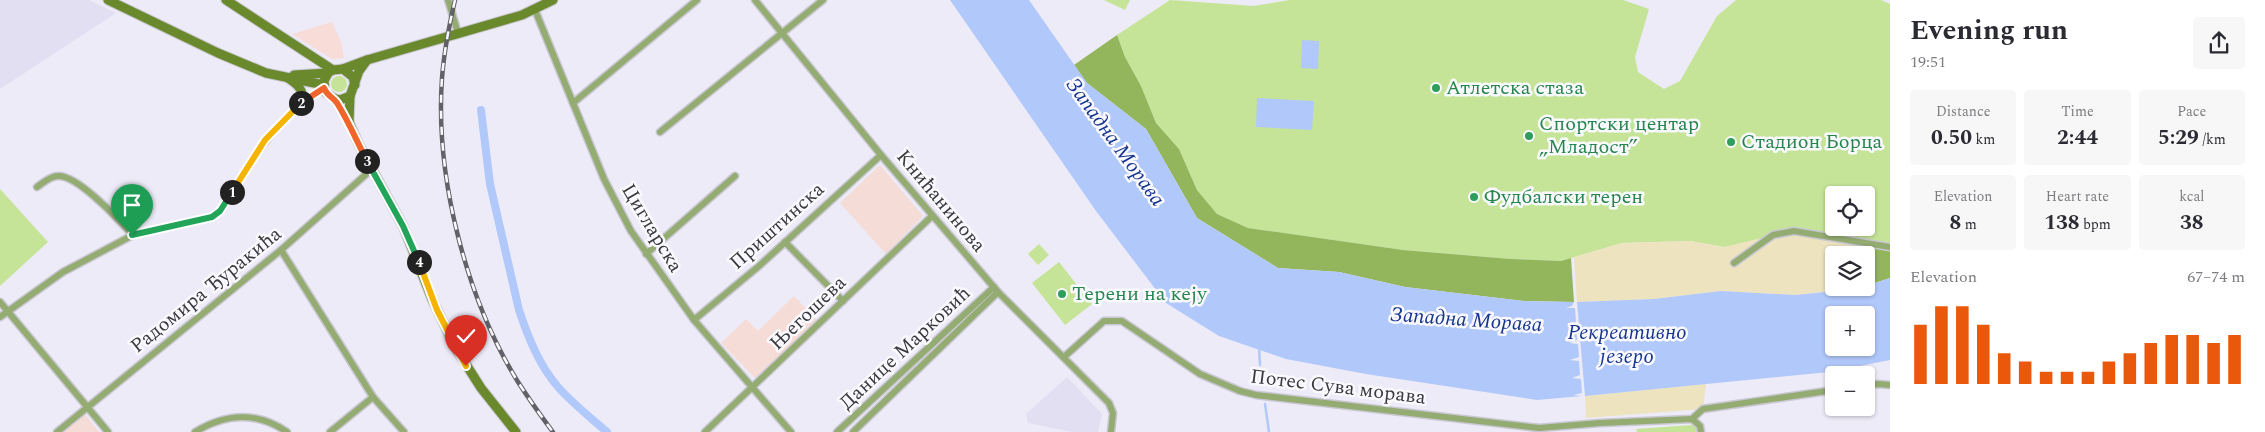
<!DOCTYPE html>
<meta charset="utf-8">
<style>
body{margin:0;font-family:Spectral,serif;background:#f7f7f7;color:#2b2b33;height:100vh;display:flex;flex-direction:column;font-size:19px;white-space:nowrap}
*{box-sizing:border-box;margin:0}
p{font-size:16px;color:#7c7c81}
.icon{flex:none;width:28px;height:28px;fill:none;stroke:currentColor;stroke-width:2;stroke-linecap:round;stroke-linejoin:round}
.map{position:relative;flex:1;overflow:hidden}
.panel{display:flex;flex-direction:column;background:#fff;width:375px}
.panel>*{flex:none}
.tools{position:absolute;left:1825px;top:186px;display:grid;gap:10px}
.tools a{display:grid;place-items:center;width:50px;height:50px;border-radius:5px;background:#fff;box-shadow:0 1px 4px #0004;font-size:25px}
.pin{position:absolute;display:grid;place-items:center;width:42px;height:42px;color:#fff;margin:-51px -21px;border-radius:50% 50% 50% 0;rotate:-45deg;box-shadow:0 0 5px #0007}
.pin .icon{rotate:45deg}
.km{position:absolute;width:25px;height:25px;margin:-12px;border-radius:50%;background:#222;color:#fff;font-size:14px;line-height:25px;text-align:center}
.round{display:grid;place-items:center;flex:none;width:52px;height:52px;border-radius:5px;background:#f7f7f7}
.overview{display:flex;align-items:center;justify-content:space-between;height:85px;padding:0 20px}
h1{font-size:28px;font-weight:700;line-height:38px}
.figures{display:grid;grid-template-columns:repeat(3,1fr);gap:8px;height:85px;padding:5px 20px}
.figures div{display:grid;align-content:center;border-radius:5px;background:#f7f7f7;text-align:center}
.figures b{font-size:21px;font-weight:700}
.figures small{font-size:14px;font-weight:400}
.figures p{font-size:14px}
.chart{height:140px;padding:10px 20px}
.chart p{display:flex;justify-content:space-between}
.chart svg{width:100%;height:90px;margin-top:5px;stroke:#ea580c;stroke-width:6}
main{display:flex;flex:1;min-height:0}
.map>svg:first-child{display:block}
.commercial{fill:#f7dcd8}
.built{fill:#e2dff2}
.education{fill:#f6dcd7}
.green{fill:#c5e497;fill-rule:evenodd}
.forest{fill:#93b55b}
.sand{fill:#ede3be}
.water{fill:#b1c8fa;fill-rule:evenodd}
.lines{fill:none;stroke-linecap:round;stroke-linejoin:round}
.stream{stroke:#b1c8fa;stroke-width:2.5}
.canal{stroke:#b1c8fa;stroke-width:8}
.street-casing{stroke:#c9c8d2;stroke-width:9}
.secondary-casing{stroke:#c9c8d2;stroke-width:11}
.street{stroke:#94ab72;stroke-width:6}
.secondary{stroke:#6a892d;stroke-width:9}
.rail-casing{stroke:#626167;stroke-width:4.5}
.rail{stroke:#faf9fe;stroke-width:2.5;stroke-dasharray:8;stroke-linecap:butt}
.split-1-casing{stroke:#fff;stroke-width:10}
.split-2-casing{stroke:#fff;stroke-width:10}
.split-3-casing{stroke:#fff;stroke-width:10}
.split-4-casing{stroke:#fff;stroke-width:10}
.split-5-casing{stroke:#fff;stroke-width:10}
.split-1{stroke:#22a559;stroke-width:6}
.split-2{stroke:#f5b400;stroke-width:6}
.split-3{stroke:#f0652b;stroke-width:6}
.split-4{stroke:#22a559;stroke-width:6}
.split-5{stroke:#f5b400;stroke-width:6}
.leisure-dot{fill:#2e9e5b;stroke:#faf9fe;stroke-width:2}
.labels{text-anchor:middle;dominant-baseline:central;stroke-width:5;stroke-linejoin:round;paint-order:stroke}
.leisure-label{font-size:20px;fill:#27864d;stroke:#faf9fe;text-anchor:start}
.street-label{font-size:20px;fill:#3a3a3e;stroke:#faf9fe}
.water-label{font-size:21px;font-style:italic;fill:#15358f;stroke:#faf9fe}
</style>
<main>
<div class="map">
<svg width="1890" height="432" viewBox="0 0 1890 432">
<rect width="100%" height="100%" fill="#edebf7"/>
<path class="commercial" d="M332,22l9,20 3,16 -12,1 -40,-25z"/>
<g class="built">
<path d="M0,0h89l27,13 -116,76z"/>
<path d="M1067,377l35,37 -4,18h-26l-44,-9 -2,-9z"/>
</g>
<g class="education">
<path d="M880,165l43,51 -37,38 -46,-51z"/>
<path d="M794,296l23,24 -61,59 -35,-36 25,-24 12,12z"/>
<path d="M85,414l14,18h-36z"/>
</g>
<g class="green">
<path d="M1104,0h26l-5,10z"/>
<path d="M1170,0l84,6 36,-6h333l26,9 -14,48 3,15 26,17 16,-8 37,-65 19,-16h145l9,4v243l-96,-16 -69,16 -35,-6 -68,2 -61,18 -50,-2 -108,-9 -155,-22 -31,-14 -20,-24 -18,-41 -23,-26 -15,-37 -16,-29 -8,-22zM1834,195h32v33h-32z"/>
<circle cx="339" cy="84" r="8"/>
<path d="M0,189l48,53 -48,44z"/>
<path d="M1039,244l10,11 -11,10 -10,-11z"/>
<path d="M1059,262l33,42 -27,21 -33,-42z"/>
<path d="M1692,425l5,2 1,5h-61l-1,-3z"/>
</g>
<g class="forest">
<path d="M1117,35l8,22 16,29 15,37 23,26 18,41 20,24 31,14 155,22 108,9 50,2 10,-3 3,44 -50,-1 -119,-14 -66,-15 -61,-4 -81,-50 -51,-89 -59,-46 -13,-18z"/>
<path d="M1866,243l24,4v31l-24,8v-31h-3z"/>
</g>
<g class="sand">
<path d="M1781,233l85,10 -3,12h-29v33h22l-1,1 -60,6 -74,-4 -67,8 -77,3 -3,-45 48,-14 68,-2 35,6z"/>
<path d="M1706,384l-3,25 -117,9 -1,-22z"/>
</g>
<g class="water">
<path d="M950,0h79l58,83 59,46 51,89 81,50 61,4 66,15 119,14 50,1 -2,4 -6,2h9l1,14 -9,2 9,2 1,14 -8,3 9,1 1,13 -9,3 9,1 1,14 -8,3 9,1 1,14 -9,2 9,1 -45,4 -171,-26 -80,-15 -67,-23 -53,-33 -70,-92z"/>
<path d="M1302,40l17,1 -1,28 -17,-1z"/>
<path d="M1257,98l57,3 -2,29 -56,-3z"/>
<path d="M1890,278v82l-61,12 -244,24 -8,-94 77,-3 67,-8 74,4 71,-7v-2zM1834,315h32v33h-32z"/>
</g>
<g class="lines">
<g class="stream">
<path d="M1259,347l1,18"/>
<path d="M1265,404l4,28"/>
</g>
<path class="canal" d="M481,110l9,74 29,126c9,27 20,55 39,77 14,16 32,30 49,45"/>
<g class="street-casing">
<g id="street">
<path d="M448,0l10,33"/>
<path d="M755,0l126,155 117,137 111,111 4,10 -2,19"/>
<path d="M535,10l69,169 27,52 63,89 97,112"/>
<path d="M573,103l124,-103"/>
<path d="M660,132l163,-132"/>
<path d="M37,187c6,-4 13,-11 21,-11 20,-1 61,44 75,59"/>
<path d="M785,242l58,59"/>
<path d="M281,250l92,147 31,35"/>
<path d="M646,254l89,-78"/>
<path d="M1734,263l39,-28 21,-4 96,16"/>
<path d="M0,302l108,130"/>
<path d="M0,317l63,-45 70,-37 79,-18 8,-6c30,-48 54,-93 104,-123"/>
<path d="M694,320l65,-54 122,-111"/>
<path d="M1064,357l40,-36h18l78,53 40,17 16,4 283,33 61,-5 92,-4 8,7 1,6"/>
<path d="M1866,385l12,-1 12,1"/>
<path d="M1692,419l11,-10 131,-19"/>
<path d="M57,432l224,-182 91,-81"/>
<path d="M195,432c31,-19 61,-21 92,0"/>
<path d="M330,432l43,-35"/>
<path d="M705,432l227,-216"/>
<path d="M837,432l157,-145"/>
<path d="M853,432l145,-140"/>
</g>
</g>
<g class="secondary-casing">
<g id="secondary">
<path d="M108,0l110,53 48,20 58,12"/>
<path d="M226,0l107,70"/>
<path d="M343,69l24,-9 155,-45 31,-15"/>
<path d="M328,73l-4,8 1,11 10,7 14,23 10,23 44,81 29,73 23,48 26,41 35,44"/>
<path d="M294,75l34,-2 5,-3 10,-1 10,8 2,8"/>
<path d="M288,78c9,6 16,11 14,24"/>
<path d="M335,99l5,1 10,-4 9,-25 8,-11"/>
<path d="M349,122l1,-26"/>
</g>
</g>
<use href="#street" class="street"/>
<use href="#secondary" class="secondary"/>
<g class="rail-casing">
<path id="rail" d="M455,0c-6,26 -11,52 -13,78 -7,99 24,220 76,304 11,17 23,34 35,50"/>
</g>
<use href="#rail" class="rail"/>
</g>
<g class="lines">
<g class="split-1-casing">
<path id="split-1" d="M132,235l80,-18 8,-6 12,-19"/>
</g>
<g class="split-2-casing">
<path id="split-2" d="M232,192l33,-52 36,-37"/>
</g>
<g class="split-3-casing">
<path id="split-3" d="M301,103l23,-15c3,8 9,9 13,15 12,19 20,39 30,58"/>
</g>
<g class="split-4-casing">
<path id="split-4" d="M367,161l36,65 16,36"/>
</g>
<g class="split-5-casing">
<path id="split-5" d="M419,262l18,48 29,56"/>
</g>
<use href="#split-1" class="split-1"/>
<use href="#split-2" class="split-2"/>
<use href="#split-3" class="split-3"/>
<use href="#split-4" class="split-4"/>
<use href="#split-5" class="split-5"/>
</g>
<g class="leisure-dot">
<circle cx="1436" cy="88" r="5"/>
<circle cx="1529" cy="136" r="5"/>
<circle cx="1731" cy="142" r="5"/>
<circle cx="1474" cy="197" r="5"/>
<circle cx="1062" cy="294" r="5"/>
</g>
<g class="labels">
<g class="leisure-label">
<text x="1446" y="88">Атлетска стаза</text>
<text x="1539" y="124">Спортски центар<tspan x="1539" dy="23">„Младост”</tspan></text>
<text x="1741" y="142">Стадион Борца</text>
<text x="1484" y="197">Фудбалски терен</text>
<text x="1072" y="294">Терени на кеју</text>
</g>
<g class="street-label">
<text transform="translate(941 201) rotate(50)">Книћанинова</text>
<text transform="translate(777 226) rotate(-42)">Приштинска</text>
<text transform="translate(652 228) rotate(59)">Цигларска</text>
<text transform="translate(206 290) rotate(-39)">Радомира Ђуракића</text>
<text transform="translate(808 313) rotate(-44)">Његошева</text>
<text transform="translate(905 348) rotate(-43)">Данице Марковић</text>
<text transform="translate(1338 387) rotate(7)">Потес Сува морава</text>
</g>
<g class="water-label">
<text transform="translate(1115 142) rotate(54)">Западна Морава</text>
<text transform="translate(1466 320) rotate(4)">Западна Морава</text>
<text x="1627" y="333">Рекреативно<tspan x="1627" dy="24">језеро</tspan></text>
</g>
</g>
</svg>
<div class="tools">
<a><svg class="icon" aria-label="locate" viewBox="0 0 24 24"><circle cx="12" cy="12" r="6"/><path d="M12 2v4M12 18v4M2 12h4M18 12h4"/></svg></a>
<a><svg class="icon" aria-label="layers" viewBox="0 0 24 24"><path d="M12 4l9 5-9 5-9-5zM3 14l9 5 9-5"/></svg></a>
<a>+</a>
<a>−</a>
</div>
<div class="pin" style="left:132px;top:235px;background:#1e9e55"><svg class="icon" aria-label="arrive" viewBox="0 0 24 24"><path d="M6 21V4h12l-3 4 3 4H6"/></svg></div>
<div class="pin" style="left:466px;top:366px;background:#d93025"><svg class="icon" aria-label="check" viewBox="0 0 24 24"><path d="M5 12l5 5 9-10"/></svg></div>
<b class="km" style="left:232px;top:192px">1</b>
<b class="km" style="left:301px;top:103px">2</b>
<b class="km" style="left:367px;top:161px">3</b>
<b class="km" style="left:419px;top:262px">4</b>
</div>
<section class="panel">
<div class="overview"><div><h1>Evening run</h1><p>19:51</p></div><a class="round"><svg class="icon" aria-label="share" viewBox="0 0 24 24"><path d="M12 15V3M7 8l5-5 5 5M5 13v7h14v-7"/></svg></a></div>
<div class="figures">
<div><p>Distance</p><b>0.50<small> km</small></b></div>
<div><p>Time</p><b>2:44</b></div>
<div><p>Pace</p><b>5:29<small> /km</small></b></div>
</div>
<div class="figures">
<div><p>Elevation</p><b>8<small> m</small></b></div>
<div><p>Heart rate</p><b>138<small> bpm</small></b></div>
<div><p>kcal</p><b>38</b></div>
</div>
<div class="chart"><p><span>Elevation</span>67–74 m</p>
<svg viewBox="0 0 160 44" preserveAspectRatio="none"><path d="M5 44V15M15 44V6M25 44V6M35 44V15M45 44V29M55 44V33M65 44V38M75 44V38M85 44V38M95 44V33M105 44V29M115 44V24M125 44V20M135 44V20M145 44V24M155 44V20"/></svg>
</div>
</section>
</main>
